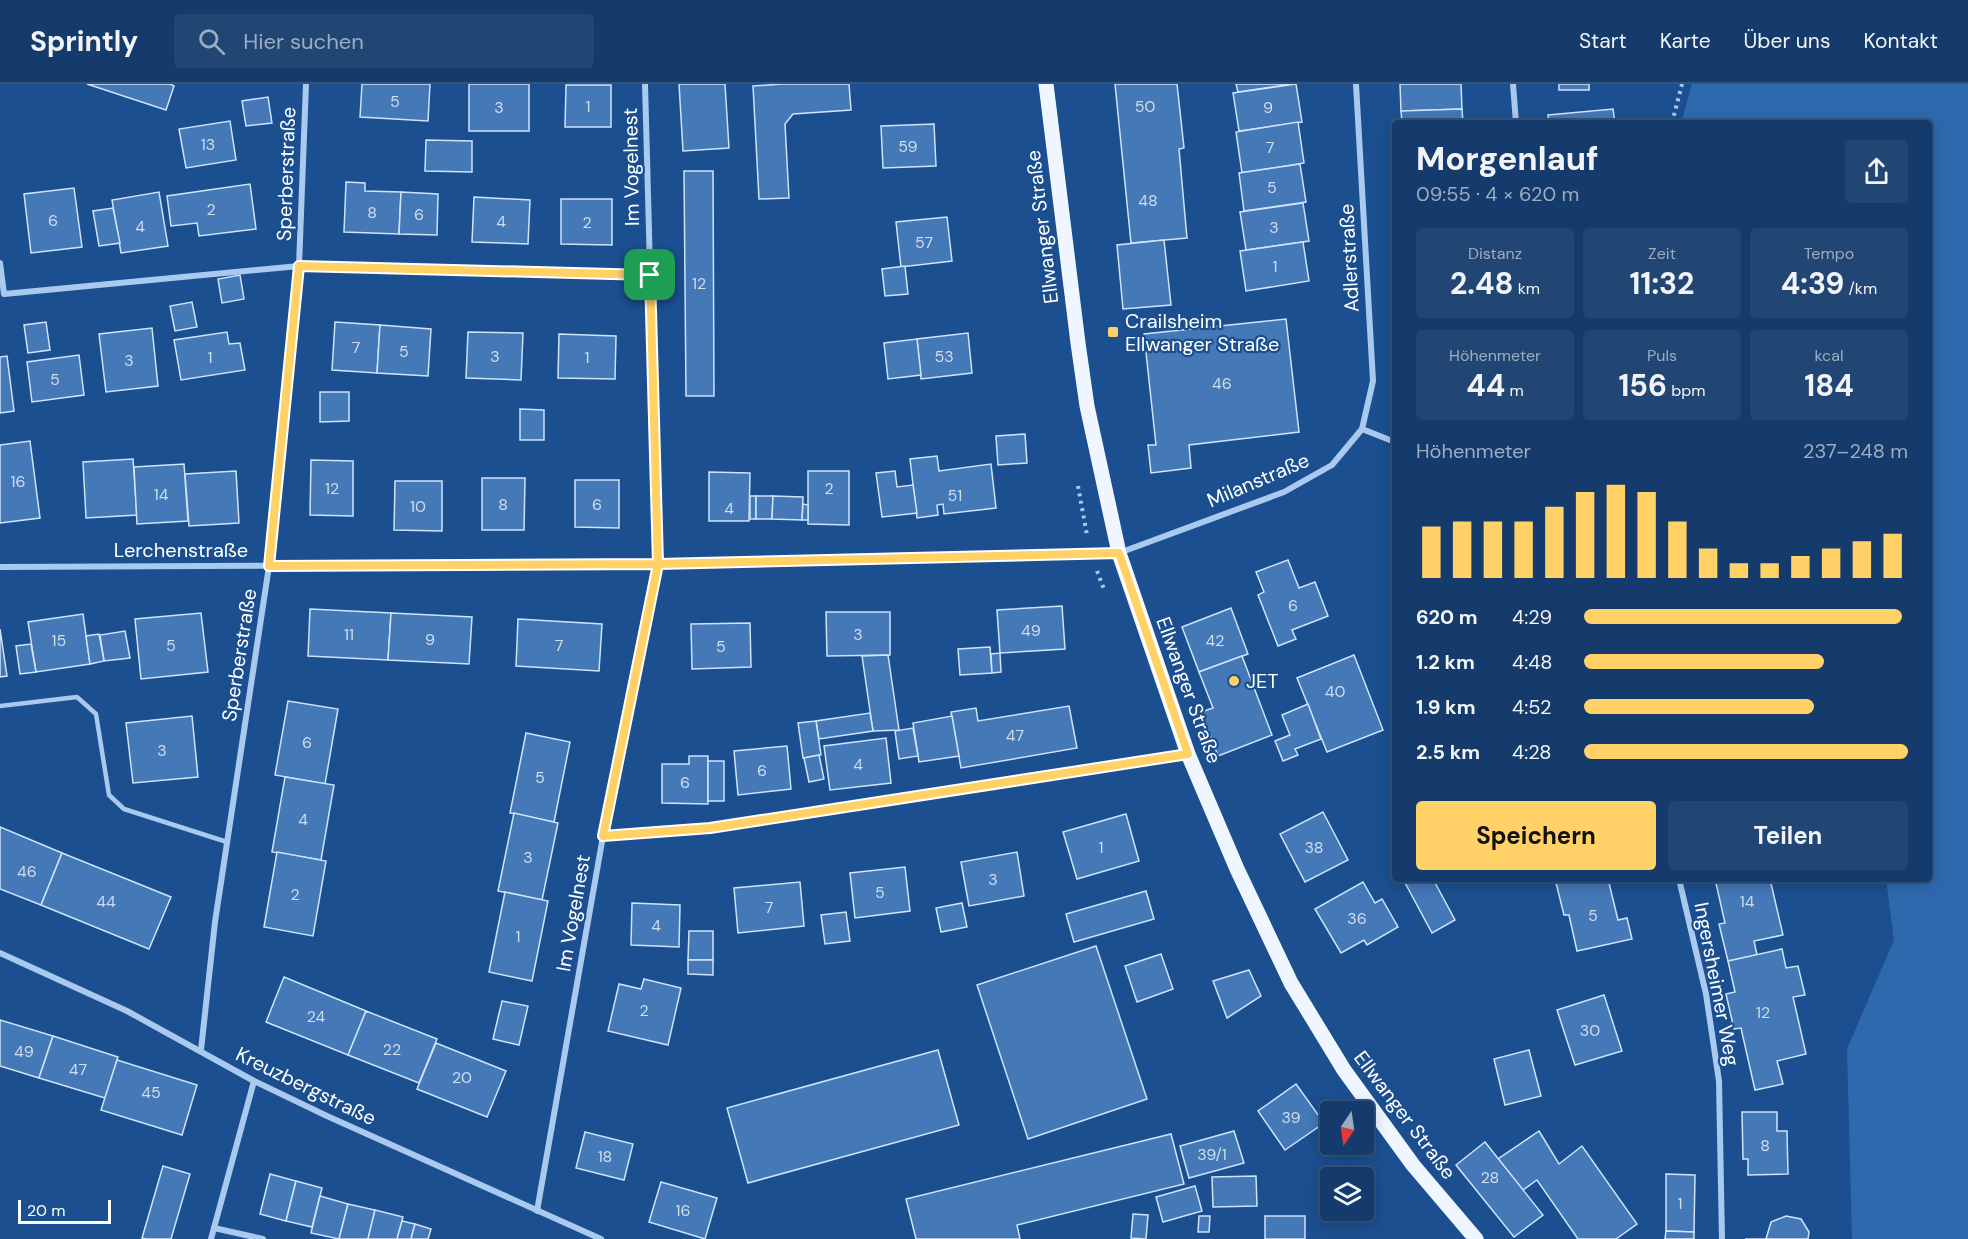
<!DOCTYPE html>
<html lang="de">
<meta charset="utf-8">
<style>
body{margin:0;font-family:"DM Sans",sans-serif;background:#214673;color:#f1f3f6;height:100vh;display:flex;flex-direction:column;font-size:22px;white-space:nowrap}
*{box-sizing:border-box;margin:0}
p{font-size:20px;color:#9dadc1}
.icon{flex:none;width:33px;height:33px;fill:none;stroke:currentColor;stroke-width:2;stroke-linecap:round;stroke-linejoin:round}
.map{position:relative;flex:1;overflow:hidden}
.details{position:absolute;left:1392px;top:36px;width:540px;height:762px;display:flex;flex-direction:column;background:#143b6b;border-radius:6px;box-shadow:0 3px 15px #0003,0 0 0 2px #33557e}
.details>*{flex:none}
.needle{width:39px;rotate:193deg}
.buttons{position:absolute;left:1320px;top:1017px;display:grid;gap:12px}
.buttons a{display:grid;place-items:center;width:54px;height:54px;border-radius:6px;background:#143b6b;box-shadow:0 3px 15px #0003,0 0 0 2px #33557e;font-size:30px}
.scale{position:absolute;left:18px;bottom:15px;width:93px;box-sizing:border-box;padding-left:6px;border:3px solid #fff;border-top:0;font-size:16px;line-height:21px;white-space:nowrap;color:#fff;-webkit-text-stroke:4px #1b4f8f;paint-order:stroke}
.pin{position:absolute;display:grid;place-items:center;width:51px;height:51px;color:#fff;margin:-26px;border-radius:12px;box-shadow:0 3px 9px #0006}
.round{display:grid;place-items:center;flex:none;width:63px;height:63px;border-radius:6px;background:#214673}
.overview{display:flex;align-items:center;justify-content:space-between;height:102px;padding:0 24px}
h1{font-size:33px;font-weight:700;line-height:45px}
.figures{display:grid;grid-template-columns:repeat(3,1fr);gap:9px;height:102px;padding:6px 24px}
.figures div{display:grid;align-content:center;border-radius:6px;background:#214673;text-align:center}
.figures b{font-size:30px;font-weight:700}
.figures small{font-size:16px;font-weight:400}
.figures p{font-size:16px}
.chart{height:168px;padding:12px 24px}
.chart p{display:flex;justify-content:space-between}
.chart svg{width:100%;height:108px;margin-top:6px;stroke:#ffd166;stroke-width:6}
.primary-button{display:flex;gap:12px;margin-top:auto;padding:12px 24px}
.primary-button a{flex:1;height:69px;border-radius:6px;background:#ffd166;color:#111;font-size:24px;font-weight:700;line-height:69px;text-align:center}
.primary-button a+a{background:#214673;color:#f1f3f6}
ul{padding:0 24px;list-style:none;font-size:20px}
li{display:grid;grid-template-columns:96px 72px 1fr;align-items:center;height:45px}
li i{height:15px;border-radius:8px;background:#ffd166}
header{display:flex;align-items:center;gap:36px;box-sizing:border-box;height:84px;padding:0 30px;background:#143b6b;border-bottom:2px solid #33557e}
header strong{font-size:28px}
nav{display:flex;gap:33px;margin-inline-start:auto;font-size:21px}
.search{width:420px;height:54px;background:#214673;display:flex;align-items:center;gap:15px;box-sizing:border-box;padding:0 21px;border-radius:6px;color:#9dadc1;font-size:22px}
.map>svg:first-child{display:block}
.green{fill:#2e69ad}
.building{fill:#4478b7;stroke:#cfe3fa;stroke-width:1.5}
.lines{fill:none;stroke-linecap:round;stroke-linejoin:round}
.path{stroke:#a9c9ee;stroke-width:4;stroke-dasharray:3 4.5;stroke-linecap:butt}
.lane{stroke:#a9c9ee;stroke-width:4.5}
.street{stroke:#a9c9ee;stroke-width:6}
.primary{stroke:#f0f6ff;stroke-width:15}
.route-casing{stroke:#fff;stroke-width:12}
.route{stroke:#ffd166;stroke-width:8}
.poi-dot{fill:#ffd166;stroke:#1b4f8f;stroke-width:2}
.labels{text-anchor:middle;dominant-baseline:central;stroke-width:4.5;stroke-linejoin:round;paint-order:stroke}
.number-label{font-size:16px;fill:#d0dded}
.street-label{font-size:20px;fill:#fff;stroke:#1b4f8f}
.poi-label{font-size:20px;fill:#fff;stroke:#1b4f8f;text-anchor:start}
</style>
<header>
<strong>Sprintly</strong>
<div class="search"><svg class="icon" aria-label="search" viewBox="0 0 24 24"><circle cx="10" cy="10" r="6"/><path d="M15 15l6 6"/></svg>Hier suchen</div>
<nav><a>Start</a><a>Karte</a><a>Über uns</a><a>Kontakt</a></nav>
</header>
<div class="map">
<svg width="1968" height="1155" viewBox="0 0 1968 1155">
<rect width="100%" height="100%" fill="#1b4f8f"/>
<path class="green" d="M1692,0h276v1155h-116l-5,-190 47,-109 -8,-61h43v-756h-248z"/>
<g class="building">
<path d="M87,0h83l4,2 -8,24z"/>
<path d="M362,0h68l-2,37 -68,-4z"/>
<rect x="469" y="0" width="60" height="47"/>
<path d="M679,0h46l4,64 -46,3z"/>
<path d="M782,0h67l2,26 -58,4 -8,10 4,74 -30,1 -6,-113z"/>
<path d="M1115,0h62l7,64 -5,1 8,89 -56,5z"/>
<path d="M1236,0h57l-55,8z"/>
<path d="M1296,0l6,38 -63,9 -6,-38z"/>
<path d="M1400,0h61l1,25 -61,2z"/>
<rect x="1559" y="0" width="30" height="6"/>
<path d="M566,1h45v42h-46z"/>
<path d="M268,13l4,26 -26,3 -4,-25z"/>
<path d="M1462,25l1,14h-61l-1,-12z"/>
<path d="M1613,25l2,14h-66l-1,-8z"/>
<path d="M230,37l6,39 -50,8 -7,-39z"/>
<path d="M1298,38l6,41 -62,10 -6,-41z"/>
<path d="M934,40l2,42 -53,2 -2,-42z"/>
<path d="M426,56l46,1v31l-47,-1z"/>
<path d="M1300,80l6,38 -62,9 -5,-38z"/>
<path d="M684,87h29l1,225h-28z"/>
<path d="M346,98l19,1v8l36,1 -2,42 -55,-2z"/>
<path d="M250,100l6,45 -57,7 -2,-13 -26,3 -4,-30z"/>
<path d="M74,104l8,59 -51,6 -7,-59z"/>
<path d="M159,108l9,54 -47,7 -9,-53z"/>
<path d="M401,108l37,2 -1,41 -38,-1z"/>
<path d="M474,113l56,3 -2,44 -56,-2z"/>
<path d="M561,115h51v46l-51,-1z"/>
<path d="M1303,119l6,38 -63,9 -6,-38z"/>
<path d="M113,124l7,35 -21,3 -6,-35z"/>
<path d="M947,133l5,44 -51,6 -5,-45z"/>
<path d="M1164,156l7,65 -48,4 -6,-64z"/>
<path d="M1303,158l6,39 -63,10 -6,-40z"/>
<path d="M905,182l3,28 -23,2 -3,-27z"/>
<path d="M240,191l4,24 -22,4 -4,-24z"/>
<path d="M192,218l5,25 -22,4 -5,-25z"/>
<path d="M1286,235l13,113 -110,13 2,23 -40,5 -3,-28h8l-12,-111z"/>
<path d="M46,238l4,28 -22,3 -4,-28z"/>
<path d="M335,238l45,3 -3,48 -45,-3z"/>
<path d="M380,241l51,4 -3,47 -51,-3z"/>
<path d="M152,244l6,58 -52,6 -7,-58z"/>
<path d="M227,248l2,12 11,-1 5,27 -64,10 -7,-40z"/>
<path d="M468,248l55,1 -2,47 -55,-2z"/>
<path d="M968,249l4,40 -51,6 -4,-40z"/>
<path d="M559,250l57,2 -1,43 -57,-1z"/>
<path d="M917,255l4,36 -33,4 -4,-36z"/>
<path d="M79,271l5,40 -52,7 -5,-40z"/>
<path d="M7,272l7,55 -14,2v-56z"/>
<path d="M320,308h29v29l-29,1z"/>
<path d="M520,325l24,1v30h-24z"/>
<path d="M1025,350l2,29 -29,2 -2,-29z"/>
<path d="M30,357l10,77 -40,5v-78z"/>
<path d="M937,372l2,15 52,-7 5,44 -52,6 -1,-10 -6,1 1,10 -21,3 -7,-59z"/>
<path d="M133,375l4,56 -51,3 -3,-56z"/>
<path d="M311,376l42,1v55l-43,-1z"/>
<path d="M184,380l4,57 -51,3 -3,-57z"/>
<path d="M236,387l3,52 -50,3 -4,-52z"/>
<path d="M808,387h41v54l-41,-1z"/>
<path d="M895,387l2,16 16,-2 4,28 -35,4 -6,-44z"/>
<path d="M709,388l41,1 -1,48h-40z"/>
<path d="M482,394h43l-1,52h-42z"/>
<path d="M575,396h44v48l-44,-1z"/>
<path d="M395,397h47v50l-48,-1z"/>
<rect x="750" y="412" width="6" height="23"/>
<path d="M756,412h17l-1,23h-16z"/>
<path d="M773,412l30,1 -1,23 -30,-1z"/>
<path d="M803,420l5,1v15h-6z"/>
<path d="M1288,476l11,28 16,-6 13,34 -36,14 4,9 -18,7 -20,-51 6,-3 -8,-20z"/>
<path d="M1062,522l3,43 -65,4 -3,-43z"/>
<path d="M1231,524l17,46 -49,18 -17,-45z"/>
<path d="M310,525l81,4 -3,47 -80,-4z"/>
<path d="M826,528h64v43l-63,1z"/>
<path d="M201,529l7,59 -67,7 -6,-60z"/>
<path d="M391,529l81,4 -3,47 -81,-4z"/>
<path d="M83,530l7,50 -54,8 -8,-50z"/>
<path d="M518,535l84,5 -3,47 -83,-5z"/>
<path d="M750,539l1,44 -59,2 -1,-45z"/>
<path d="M0,545l7,47 -7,1z"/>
<path d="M125,547l5,27 -26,3 -4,-26z"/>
<path d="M99,550l5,27 -14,3 -4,-28z"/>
<path d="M31,560l5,28 -16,2 -4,-28z"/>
<path d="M990,563l2,26 -32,2 -2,-26z"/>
<path d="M1000,569l1,19 -9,1 -1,-19z"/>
<path d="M888,571l11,75 -26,1 -11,-75z"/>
<path d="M1354,571l29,75 -56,22 -30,-74z"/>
<path d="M1242,572l30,79 -54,21 -17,-44 12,-4 -14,-36z"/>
<path d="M288,617l50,8 -13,75 -50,-9z"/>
<path d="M1308,620l13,35 -26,10 3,6 -15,6 -8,-20 15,-6 -8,-20z"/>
<path d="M1069,622l8,42 -116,20 -10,-56 25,-4 2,13z"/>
<path d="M870,629l3,18 -54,8 -3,-18z"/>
<path d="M192,632l6,61 -65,6 -7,-60z"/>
<path d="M952,632l7,40 -40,6 -6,-39z"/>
<path d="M816,637l5,34 -18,3 -5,-35z"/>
<path d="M913,644l5,28 -19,3 -4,-28z"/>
<path d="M526,649l44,9 -16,80 -44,-9z"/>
<path d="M886,654l5,45 -61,7 -6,-44z"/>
<path d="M787,662l4,43 -53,6 -4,-44z"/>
<path d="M819,671l5,24 -15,3 -5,-24z"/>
<path d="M689,672h19v48l-46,-1v-39h27z"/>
<rect x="708" y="677" width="16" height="40"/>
<path d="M285,693l49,8 -13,75 -49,-8z"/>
<path d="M1323,728l25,48 -43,22 -25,-48z"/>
<path d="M514,729l44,10 -16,77 -44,-9z"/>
<path d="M1126,730l13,47 -62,18 -14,-47z"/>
<path d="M0,743l62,26 -21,52 -41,-16z"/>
<path d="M277,768l49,9 -13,75 -49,-9z"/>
<path d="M1017,768l7,44 -55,10 -8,-44z"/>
<path d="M62,769l109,44 -22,52 -108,-44z"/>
<path d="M905,783l5,44 -55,7 -5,-45z"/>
<path d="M1403,795h30l22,41 -23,13z"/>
<path d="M1555,795h53l10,41 9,-2 5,21 -55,12 -8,-36h-5z"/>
<path d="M1715,795h55l13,56 -29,6 3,14 -29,6 -9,-37 6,-1z"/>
<path d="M800,798l4,44 -66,7 -4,-45z"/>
<path d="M1363,798l12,21 7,-4 16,28 -31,18 -3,-5 -23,13 -26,-44z"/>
<path d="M1146,807l8,28 -80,23 -8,-28z"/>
<path d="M505,808l43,9 -16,80 -43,-9z"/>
<path d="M632,819l48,2 -1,42 -48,-2z"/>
<path d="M962,819l5,24 -26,5 -5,-24z"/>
<path d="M846,828l4,29 -25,3 -4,-29z"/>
<path d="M689,847h24v29h-25z"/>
<path d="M1096,862l51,153 -119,40 -51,-154z"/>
<path d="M1782,865l4,19 12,-2 7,29 -12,2 13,57 -29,7 6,23 -28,6 -14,-62 -7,1 -8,-35 9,-2 -7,-31z"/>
<path d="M1161,870l12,35 -36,13 -12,-36z"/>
<path d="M688,876h25v15l-25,-1z"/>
<path d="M1249,886l12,26 -34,22 -14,-37z"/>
<path d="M284,893l82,34 -18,44 -82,-33z"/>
<path d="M644,895l37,9 -13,57 -60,-14 11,-47 22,5z"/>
<path d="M1604,911l18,56 -47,14 -18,-55z"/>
<path d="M502,917l26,5 -9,39 -26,-6z"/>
<path d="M366,927l71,28 -18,44 -71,-28z"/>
<path d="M0,936l53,16 -14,42 -39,-12z"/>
<path d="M53,952l65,21 -13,41 -66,-20z"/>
<path d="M436,959l70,28 -19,46 -70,-28z"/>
<path d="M938,966l21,75 -211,58 -21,-75z"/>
<path d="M1529,966l12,46 -36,9 -11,-46z"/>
<path d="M117,976l80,25 -15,50 -81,-25z"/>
<path d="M1296,1000l28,39 -39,27 -27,-39z"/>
<path d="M1742,1028h35v19h10l1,43 -40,1v-16h-5z"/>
<path d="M1234,1047l10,32 -55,15 -9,-32z"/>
<path d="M1539,1047l20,33 23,-18 55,78 -21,15h-38l-41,-59 -14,10 -25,-31z"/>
<path d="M585,1048l48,12 -9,36 -48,-12z"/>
<path d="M1171,1050l13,50 -167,41 3,14h-104l-10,-40z"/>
<path d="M1485,1058l58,73 -29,22 -58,-72z"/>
<path d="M163,1082l27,8 -19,65h-25l-4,-1z"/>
<path d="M270,1090l26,7 -10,40 -26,-7z"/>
<path d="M1666,1090l29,1 -1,57 -28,-1z"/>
<path d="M1256,1092l1,30 -44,1 -1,-30z"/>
<path d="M296,1097l26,7 -10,39 -26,-6z"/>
<path d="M661,1098l56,16 -12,41 -56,-17z"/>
<path d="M1195,1102l7,25 -39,11 -7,-25z"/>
<path d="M320,1112l28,8 -9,35 -28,-6z"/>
<path d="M348,1120l27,6 -7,29h-29z"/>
<path d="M375,1126l28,7 -6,22h-29z"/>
<path d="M1133,1130l15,1 -2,24 -15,-1z"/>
<path d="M1199,1132h11l-1,16h-11z"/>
<rect x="1265" y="1132" width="40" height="23"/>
<path d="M1786,1132l15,3 8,13 -1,7h-63h21l5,-17z"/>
<path d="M402,1137l13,3 -4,15h-14z"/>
<path d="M415,1140l16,5 -3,10h-17z"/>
<path d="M1666,1147l28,1v7h-29z"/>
</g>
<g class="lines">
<g class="path">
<path d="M1672,39l10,-39"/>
<path d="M1078,402l9,49"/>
<path d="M1097,487l8,21"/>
</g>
<path class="lane" d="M0,622l77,-9 19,17 13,81 15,14 103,33"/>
<g class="street">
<path d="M1513,0l3,39"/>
<path d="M0,179l4,31 295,-28 351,9"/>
<path d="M1362,345l33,13"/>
<path d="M0,483l658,-3 461,-11 165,-61 48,-27 30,-36 11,-48 -17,-297"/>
<path d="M603,752l107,-8 477,-74"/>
<path d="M1679,795l27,115 13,87 3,158"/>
<path d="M0,869l127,58 127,70 73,35 274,123"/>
<path d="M201,966l14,-128 54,-356 30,-300 7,-182"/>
<path d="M537,1127l66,-375 55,-272 -13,-480"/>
<path d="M214,1144l49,11"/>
<path d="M211,1155l43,-158"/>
</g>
<path class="primary" d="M1046,0l32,259 9,63 32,147 69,201 49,115 54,114 53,87 69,95 63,74"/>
</g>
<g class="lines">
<g class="route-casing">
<path id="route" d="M650,191l-351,-9 -30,300 389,-2 -55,272 107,-8 478,-74 -69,-201 -461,11 -8,-289"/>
</g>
<use href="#route" class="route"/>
</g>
<g class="poi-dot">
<rect x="1107" y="242" width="12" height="12" rx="3"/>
<circle cx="1234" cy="597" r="6"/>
</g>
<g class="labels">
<g class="number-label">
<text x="395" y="17">5</text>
<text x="588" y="22">1</text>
<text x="1145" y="22">50</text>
<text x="499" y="23">3</text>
<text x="1268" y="23">9</text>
<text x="208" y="60">13</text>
<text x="908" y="62">59</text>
<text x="1270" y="63">7</text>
<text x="1272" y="103">5</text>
<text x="1148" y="116">48</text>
<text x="211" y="125">2</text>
<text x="372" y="128">8</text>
<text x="419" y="130">6</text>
<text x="53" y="136">6</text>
<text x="501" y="137">4</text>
<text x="587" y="138">2</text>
<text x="140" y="142">4</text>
<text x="1274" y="143">3</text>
<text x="924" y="158">57</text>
<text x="1275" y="182">1</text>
<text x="699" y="199">12</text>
<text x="356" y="263">7</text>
<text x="404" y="267">5</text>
<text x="495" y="272">3</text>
<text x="944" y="272">53</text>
<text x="210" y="273">1</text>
<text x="587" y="273">1</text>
<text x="129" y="276">3</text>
<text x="55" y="295">5</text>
<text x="1222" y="299">46</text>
<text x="18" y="397">16</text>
<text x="332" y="404">12</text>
<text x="829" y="404">2</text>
<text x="161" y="410">14</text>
<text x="955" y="411">51</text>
<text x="503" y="420">8</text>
<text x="597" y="420">6</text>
<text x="418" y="422">10</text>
<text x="729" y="424">4</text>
<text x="1293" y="521">6</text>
<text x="1031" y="546">49</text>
<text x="349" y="550">11</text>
<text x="858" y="550">3</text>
<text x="430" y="555">9</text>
<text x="59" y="556">15</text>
<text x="1215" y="556">42</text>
<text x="171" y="561">5</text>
<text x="559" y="561">7</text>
<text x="721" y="562">5</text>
<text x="1335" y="607">40</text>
<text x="1015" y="651">47</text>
<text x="307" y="658">6</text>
<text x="162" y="666">3</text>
<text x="858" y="680">4</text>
<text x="762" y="686">6</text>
<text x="540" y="693">5</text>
<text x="685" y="698">6</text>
<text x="303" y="735">4</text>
<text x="1101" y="763">1</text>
<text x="1314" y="763">38</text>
<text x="528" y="773">3</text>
<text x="27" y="787">46</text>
<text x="993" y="795">3</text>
<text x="880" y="808">5</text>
<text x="295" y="810">2</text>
<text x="106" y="817">44</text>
<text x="1747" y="817">14</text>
<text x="769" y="823">7</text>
<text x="1593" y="831">5</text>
<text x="1357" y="834">36</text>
<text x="656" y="841">4</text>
<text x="518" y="852">1</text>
<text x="644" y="926">2</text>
<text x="1763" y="928">12</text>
<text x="316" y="932">24</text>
<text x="1590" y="946">30</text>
<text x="392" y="965">22</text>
<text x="24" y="967">49</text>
<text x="78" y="985">47</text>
<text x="462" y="993">20</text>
<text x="151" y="1008">45</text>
<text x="1291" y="1033">39</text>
<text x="1765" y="1061">8</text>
<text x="1212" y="1070">39/1</text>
<text x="605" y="1072">18</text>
<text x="1490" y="1093">28</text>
<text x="1680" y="1119">1</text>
<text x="683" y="1126">16</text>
</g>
<g class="street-label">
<text transform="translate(631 83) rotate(-91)">Im Vogelnest</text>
<text transform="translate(286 90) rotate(-88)">Sperberstraße</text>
<text transform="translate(1042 143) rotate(-97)">Ellwanger Straße</text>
<text transform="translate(1349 174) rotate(-93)">Adlerstraße</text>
<text transform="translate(1258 396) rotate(-23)">Milanstraße</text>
<text x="181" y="466">Lerchenstraße</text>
<text transform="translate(239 571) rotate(-81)">Sperberstraße</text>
<text transform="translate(1189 606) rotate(70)">Ellwanger Straße</text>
<text transform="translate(573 829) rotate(-80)">Im Vogelnest</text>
<text transform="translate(1717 900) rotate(79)">Ingersheimer Weg</text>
<text transform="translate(306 1002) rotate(26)">Kreuzbergstraße</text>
<text transform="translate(1405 1031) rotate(53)">Ellwanger Straße</text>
</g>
<g class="poi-label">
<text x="1125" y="237">Crailsheim<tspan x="1125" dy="23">Ellwanger Straße</tspan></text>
<text x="1246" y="597">JET</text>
</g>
</g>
</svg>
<div class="buttons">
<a><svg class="needle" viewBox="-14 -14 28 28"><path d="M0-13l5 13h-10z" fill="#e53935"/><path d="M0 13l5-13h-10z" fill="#9dadc1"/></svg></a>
<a><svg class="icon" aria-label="layers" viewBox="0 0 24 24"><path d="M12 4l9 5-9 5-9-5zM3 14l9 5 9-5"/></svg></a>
</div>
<div class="scale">20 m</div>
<div class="pin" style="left:650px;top:191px;background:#1e9e55"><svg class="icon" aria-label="arrive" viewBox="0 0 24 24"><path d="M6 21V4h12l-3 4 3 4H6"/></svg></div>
<section class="details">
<div class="overview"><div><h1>Morgenlauf</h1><p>09:55 · 4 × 620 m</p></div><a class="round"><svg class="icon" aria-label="share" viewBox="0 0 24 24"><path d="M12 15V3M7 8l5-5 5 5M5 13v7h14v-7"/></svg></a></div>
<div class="figures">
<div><p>Distanz</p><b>2.48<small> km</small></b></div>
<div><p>Zeit</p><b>11:32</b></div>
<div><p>Tempo</p><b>4:39<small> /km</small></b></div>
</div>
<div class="figures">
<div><p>Höhenmeter</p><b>44<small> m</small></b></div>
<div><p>Puls</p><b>156<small> bpm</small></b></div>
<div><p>kcal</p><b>184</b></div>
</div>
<div class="chart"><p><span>Höhenmeter</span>237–248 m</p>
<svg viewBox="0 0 160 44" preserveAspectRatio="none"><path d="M5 44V23M15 44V21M25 44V21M35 44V21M45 44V15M55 44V9M65 44V6M75 44V9M85 44V21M95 44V32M105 44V38M115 44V38M125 44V35M135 44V32M145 44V29M155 44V26"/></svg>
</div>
<ul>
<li><b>620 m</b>4:29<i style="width:98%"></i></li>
<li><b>1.2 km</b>4:48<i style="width:74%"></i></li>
<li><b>1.9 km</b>4:52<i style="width:71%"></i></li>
<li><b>2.5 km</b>4:28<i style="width:100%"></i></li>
</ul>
<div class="primary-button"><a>Speichern</a><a>Teilen</a></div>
</section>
</div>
